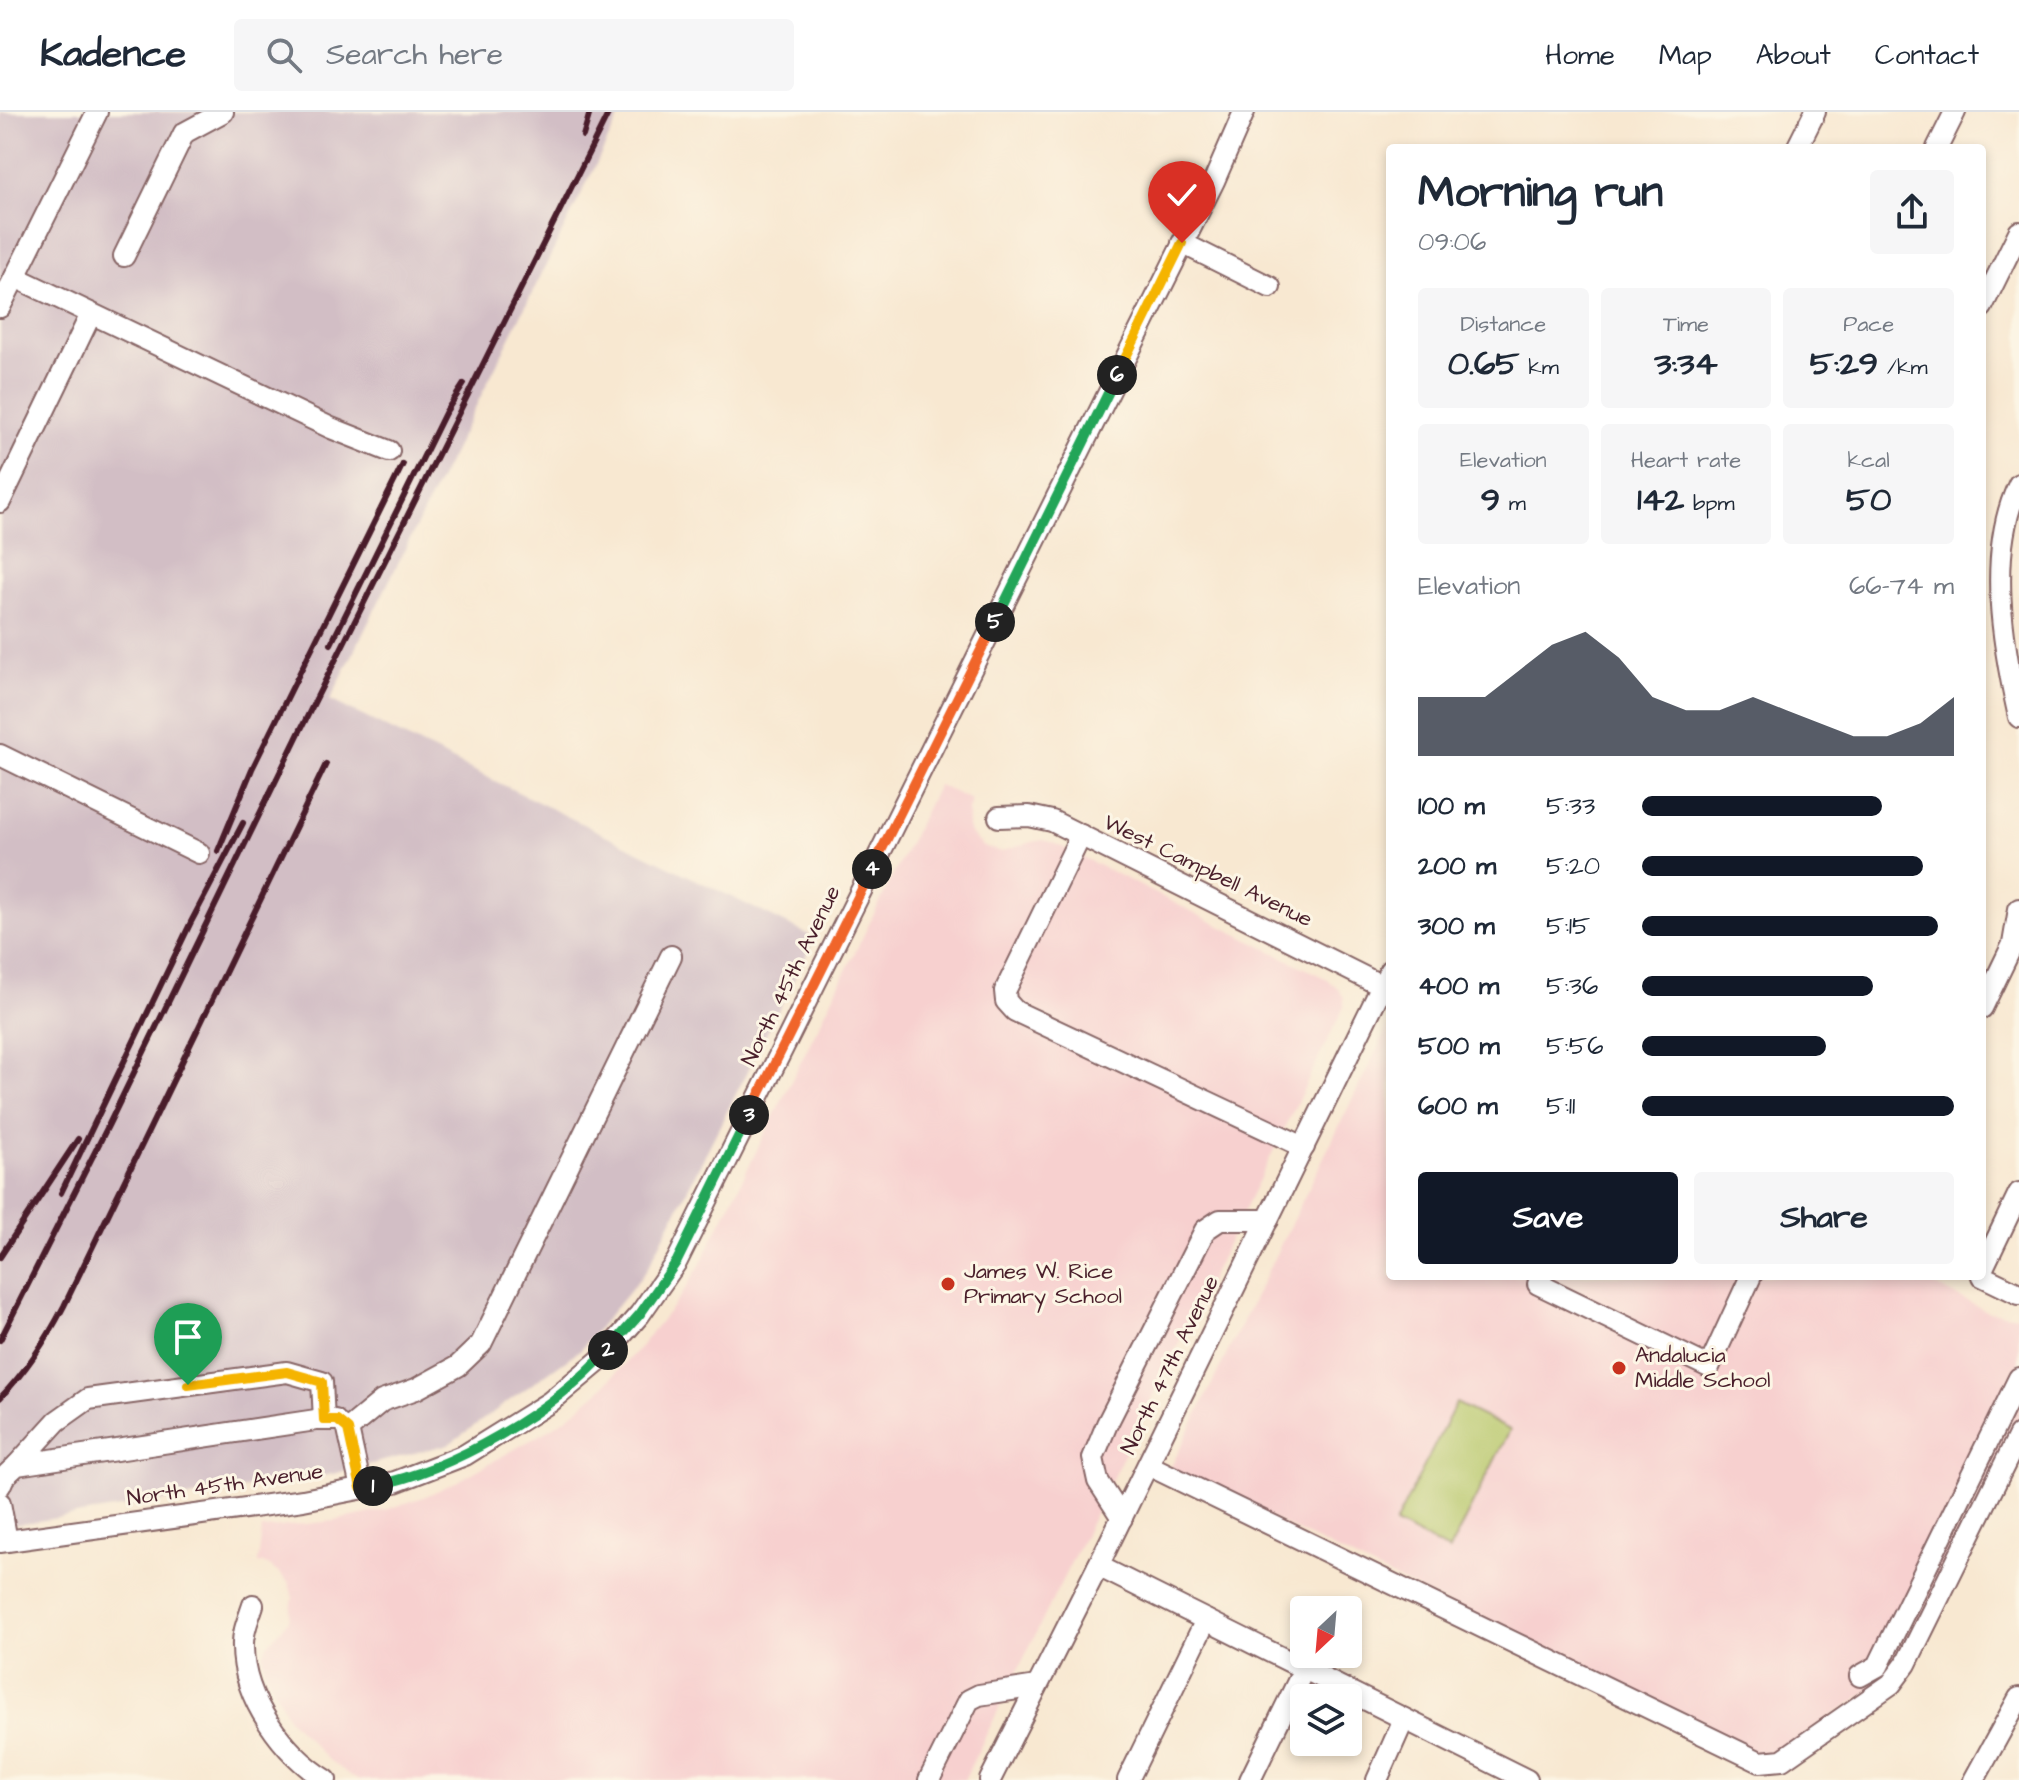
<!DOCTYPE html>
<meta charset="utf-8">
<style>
body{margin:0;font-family:"Architects Daughter",sans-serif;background:#f6f6f7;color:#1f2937;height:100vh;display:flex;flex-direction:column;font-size:30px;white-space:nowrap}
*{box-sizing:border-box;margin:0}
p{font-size:26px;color:#747a83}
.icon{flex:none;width:44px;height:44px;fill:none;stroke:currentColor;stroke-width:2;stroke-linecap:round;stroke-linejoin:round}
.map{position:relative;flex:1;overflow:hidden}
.side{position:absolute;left:1386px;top:32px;width:600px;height:1136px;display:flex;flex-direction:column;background:#fff;border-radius:8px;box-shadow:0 4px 12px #0003}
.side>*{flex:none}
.needle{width:52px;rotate:206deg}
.controls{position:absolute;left:1290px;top:1484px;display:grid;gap:16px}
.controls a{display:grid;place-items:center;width:72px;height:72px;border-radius:8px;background:#fff;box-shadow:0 4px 12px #0003;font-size:40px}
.pin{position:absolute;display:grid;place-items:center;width:68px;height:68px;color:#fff;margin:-82px -34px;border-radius:50% 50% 50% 0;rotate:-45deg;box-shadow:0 0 8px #0007}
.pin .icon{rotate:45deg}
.km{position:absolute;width:40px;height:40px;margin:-20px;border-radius:50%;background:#222;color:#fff;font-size:22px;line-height:40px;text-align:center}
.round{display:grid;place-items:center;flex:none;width:84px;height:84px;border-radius:8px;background:#f6f6f7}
.overview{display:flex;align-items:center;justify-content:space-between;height:136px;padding:0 32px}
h1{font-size:44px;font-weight:700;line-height:60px}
.stats{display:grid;grid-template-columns:repeat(3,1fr);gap:12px;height:136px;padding:8px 32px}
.stats div{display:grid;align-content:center;border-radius:8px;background:#f6f6f7;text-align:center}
.stats b{font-size:34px;font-weight:700}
.stats small{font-size:22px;font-weight:400}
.stats p{font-size:22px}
.chart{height:224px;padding:16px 32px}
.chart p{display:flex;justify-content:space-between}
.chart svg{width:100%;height:144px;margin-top:8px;fill:#111827;opacity:.7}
.action{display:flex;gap:16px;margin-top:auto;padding:16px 32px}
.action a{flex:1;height:92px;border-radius:8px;background:#111827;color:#fff;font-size:32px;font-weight:700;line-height:92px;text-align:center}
.action a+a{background:#f6f6f7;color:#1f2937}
ul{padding:0 32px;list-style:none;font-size:26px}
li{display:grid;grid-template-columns:128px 96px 1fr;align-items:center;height:60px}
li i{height:20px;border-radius:10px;background:#111827}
header{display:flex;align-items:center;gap:48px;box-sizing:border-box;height:112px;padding:0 40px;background:#fff;border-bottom:2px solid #e0e1e3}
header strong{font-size:38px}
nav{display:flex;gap:44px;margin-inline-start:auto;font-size:28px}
.search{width:560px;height:72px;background:#f6f6f7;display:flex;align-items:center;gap:20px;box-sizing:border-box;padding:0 28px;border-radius:8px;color:#747a83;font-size:30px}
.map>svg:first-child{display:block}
.built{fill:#f7d0cf}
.industrial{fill:#d2bec5}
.green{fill:#b7c76a;stroke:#80734a;stroke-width:2}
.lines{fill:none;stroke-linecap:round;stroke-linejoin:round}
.minor-casing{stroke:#876565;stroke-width:24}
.minor{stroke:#fff;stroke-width:20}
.rail{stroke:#4a1f2b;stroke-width:6}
.split-1-casing{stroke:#fff;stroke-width:16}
.split-2-casing{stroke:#fff;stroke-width:16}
.split-3-casing{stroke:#fff;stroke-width:16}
.split-4-casing{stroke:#fff;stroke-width:16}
.split-5-casing{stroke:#fff;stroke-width:16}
.split-6-casing{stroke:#fff;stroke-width:16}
.split-7-casing{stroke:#fff;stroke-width:16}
.split-1{stroke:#f5b400;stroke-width:10}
.split-2{stroke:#22a559;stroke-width:10}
.split-3{stroke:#22a559;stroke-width:10}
.split-4{stroke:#f0652b;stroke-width:10}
.split-5{stroke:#f0652b;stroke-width:10}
.split-6{stroke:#22a559;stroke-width:10}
.split-7{stroke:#f5b400;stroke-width:10}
.poi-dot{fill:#c8321e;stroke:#fcf5e5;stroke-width:3}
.labels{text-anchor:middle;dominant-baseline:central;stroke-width:6;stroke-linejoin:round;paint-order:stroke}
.street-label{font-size:22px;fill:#4a1f2b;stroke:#fcf5e5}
.poi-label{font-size:22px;fill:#4a1f2b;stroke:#fcf5e5;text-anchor:start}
</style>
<header>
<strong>Kadence</strong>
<div class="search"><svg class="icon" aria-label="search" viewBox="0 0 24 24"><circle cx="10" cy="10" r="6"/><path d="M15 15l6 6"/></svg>Search here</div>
<nav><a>Home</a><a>Map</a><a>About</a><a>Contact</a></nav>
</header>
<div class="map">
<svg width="2019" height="1668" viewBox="0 0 2019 1668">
<rect width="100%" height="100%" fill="#fcf5e5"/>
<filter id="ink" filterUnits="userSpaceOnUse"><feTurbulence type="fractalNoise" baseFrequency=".0125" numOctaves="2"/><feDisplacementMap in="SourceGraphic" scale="16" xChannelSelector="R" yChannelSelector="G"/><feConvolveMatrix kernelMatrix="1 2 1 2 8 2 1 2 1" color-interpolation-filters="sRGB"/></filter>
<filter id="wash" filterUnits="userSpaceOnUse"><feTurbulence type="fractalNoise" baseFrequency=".006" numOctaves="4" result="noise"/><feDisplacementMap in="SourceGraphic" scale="32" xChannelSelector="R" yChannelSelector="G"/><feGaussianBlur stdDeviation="1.8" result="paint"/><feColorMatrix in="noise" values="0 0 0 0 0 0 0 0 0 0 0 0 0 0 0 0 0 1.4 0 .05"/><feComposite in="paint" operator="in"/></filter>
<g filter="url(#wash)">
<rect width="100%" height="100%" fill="#f8e8d1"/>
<g class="built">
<path d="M938,673l33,15 -3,10v18l6,10 10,9 16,5 32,-10 11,-2 11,3 273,136 11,9 6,10v9l-380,773h-604l-10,-5 -24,-17 -38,-40 -23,-48 -2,-15 4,-10 22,-25 4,-22 -4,-15 -9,-9 -12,-9 -10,-2 4,-34 71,-8 53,-11 40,-14 34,-16 85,-48 23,-15 33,-28 38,-41 39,-48 21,-33z"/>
<path d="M1390,911v253h525l74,36 30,4v104l-125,254 -115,78 -22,3 -587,-286z"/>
</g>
<path class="industrial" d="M0,0h622l-292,588 485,238 -169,333 -65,78 -132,95 -116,30 -333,53z"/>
<path class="green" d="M1456,1291l54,27 -61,121 -54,-27z"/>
</g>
<g filter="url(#ink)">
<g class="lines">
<g class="minor-casing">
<g id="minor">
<path d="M1797,36l18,-36"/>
<path d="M1937,36l18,-36"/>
<path d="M1182,131l88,44"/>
<path d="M124,144l60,-123 39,-21"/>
<path d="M15,165l316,151 58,23"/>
<path d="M0,195l97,-195"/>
<path d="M1982,195l37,-75"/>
<path d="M2019,372c-33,69 -16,162 0,233"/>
<path d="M0,390l91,-188"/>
<path d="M0,643l199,98"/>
<path d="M999,705l30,-1 23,5 338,169"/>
<path d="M1081,723l-76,156 1,10 9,10 289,136"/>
<path d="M1982,896l31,-64 6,-35"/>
<path d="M1982,1158l37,-77"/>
<path d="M1542,1164l-4,8 171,83 42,-91"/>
<path d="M1982,1164l37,18"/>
<path d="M17,1353l40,-44 31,-22 199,-27 35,10 2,38"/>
<path d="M1148,1353l612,297 22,-2 109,-76 15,-20 113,-229"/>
<path d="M0,1374l4,-9 13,-12 299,-45h19"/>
<path d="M361,1376l-13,-59 34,-28 34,-12 42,-23 23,-22 190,-388"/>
<path d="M0,1391l7,38"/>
<path d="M1122,1406l-24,-37 -5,-23 14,-34 98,-194 15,-10h48"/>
<path d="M0,1430l303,-42 92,-18 70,-27 85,-53 49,-41 41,-47 37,-53 537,-1080 30,-69"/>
<path d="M1098,1454l429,214"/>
<path d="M253,1493c-4,13 -11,27 -10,42 0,52 41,107 83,133"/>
<path d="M1860,1564l18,-10 141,-288"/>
<path d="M929,1668l40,-80 10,-5 58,-9"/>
<path d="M990,1668l108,-214 292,-596"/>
<path d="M1128,1668l78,-160"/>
<path d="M1250,1668l54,-111"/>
<path d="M1377,1668l27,-61"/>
<path d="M1974,1668l45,-82"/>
</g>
</g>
<use href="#minor" class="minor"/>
<g class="rail">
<path d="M583,24l7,-24"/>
<path d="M331,532l114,-231 19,-29"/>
<path d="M218,739l34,-82 151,-305"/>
<path d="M61,1081l130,-271 52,-99"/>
<path d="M0,1145l78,-118"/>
<path d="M0,1228l109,-216 190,-391 310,-621"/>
<path d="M0,1286c27,-28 46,-57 64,-92l262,-542"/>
</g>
</g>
</g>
<g class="lines" filter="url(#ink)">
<g class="split-1-casing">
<path id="split-1" d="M188,1273l99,-13 35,10 2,38h13l11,9 13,59 12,-2"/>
</g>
<g class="split-2-casing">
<path id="split-2" d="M373,1374c80,-16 181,-75 235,-136"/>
</g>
<g class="split-3-casing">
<path id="split-3" d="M608,1238l32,-36 37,-53 72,-146"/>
</g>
<g class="split-4-casing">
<path id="split-4" d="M749,1003l123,-246"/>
</g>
<g class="split-5-casing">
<path id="split-5" d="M872,757l123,-247"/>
</g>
<g class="split-6-casing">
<path id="split-6" d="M995,510l122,-247"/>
</g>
<g class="split-7-casing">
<path id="split-7" d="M1117,263l65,-132"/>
</g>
<use href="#split-1" class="split-1"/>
<use href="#split-2" class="split-2"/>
<use href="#split-3" class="split-3"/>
<use href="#split-4" class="split-4"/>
<use href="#split-5" class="split-5"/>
<use href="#split-6" class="split-6"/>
<use href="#split-7" class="split-7"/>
</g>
<g class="poi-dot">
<circle cx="948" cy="1172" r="8"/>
<circle cx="1619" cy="1256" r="8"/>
</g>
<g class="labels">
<g class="street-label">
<text transform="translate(1208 759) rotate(26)">West Campbell Avenue</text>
<text transform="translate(791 864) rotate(-64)">North 45th Avenue</text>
<text transform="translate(1170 1253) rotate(-64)">North 47th Avenue</text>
<text transform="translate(225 1373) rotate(-8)">North 45th Avenue</text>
</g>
<g class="poi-label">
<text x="964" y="1159">James W. Rice<tspan x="964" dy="25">Primary School</tspan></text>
<text x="1635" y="1243">Andalucia<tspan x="1635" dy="25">Middle School</tspan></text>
</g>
</g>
</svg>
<div class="controls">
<a><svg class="needle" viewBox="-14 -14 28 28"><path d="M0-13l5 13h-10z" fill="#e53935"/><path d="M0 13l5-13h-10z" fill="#747a83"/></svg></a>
<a><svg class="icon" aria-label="layers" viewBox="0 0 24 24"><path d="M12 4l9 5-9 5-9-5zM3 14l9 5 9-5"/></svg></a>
</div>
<div class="pin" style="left:188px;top:1273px;background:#1e9e55"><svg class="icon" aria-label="arrive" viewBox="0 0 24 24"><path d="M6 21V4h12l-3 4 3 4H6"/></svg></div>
<div class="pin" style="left:1182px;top:131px;background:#d93025"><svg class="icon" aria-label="check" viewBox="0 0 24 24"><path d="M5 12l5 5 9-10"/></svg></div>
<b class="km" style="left:373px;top:1374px">1</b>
<b class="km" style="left:608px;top:1238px">2</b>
<b class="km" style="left:749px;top:1003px">3</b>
<b class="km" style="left:872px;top:757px">4</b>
<b class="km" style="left:995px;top:510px">5</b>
<b class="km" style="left:1117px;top:263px">6</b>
<section class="side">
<div class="overview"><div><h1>Morning run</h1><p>09:06</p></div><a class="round"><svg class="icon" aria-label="share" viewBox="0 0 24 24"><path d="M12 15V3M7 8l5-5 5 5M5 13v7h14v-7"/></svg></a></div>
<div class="stats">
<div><p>Distance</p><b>0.65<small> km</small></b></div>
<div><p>Time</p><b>3:34</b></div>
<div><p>Pace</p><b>5:29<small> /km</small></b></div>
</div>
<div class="stats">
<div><p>Elevation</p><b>9<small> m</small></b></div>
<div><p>Heart rate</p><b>142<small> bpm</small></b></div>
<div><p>kcal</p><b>50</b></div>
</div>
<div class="chart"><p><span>Elevation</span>66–74 m</p>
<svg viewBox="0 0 160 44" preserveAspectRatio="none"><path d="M0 44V26L10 26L20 26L30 18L40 10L50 6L60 14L70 26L80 30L90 30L100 26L110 30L120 34L130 38L140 38L150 34L160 26V44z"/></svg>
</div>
<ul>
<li><b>100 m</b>5:33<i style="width:77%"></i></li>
<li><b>200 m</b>5:20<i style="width:90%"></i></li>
<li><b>300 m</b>5:15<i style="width:95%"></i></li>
<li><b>400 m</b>5:36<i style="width:74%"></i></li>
<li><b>500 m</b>5:56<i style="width:59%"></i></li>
<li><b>600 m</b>5:11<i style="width:100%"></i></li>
</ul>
<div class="action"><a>Save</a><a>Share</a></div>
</section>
</div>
